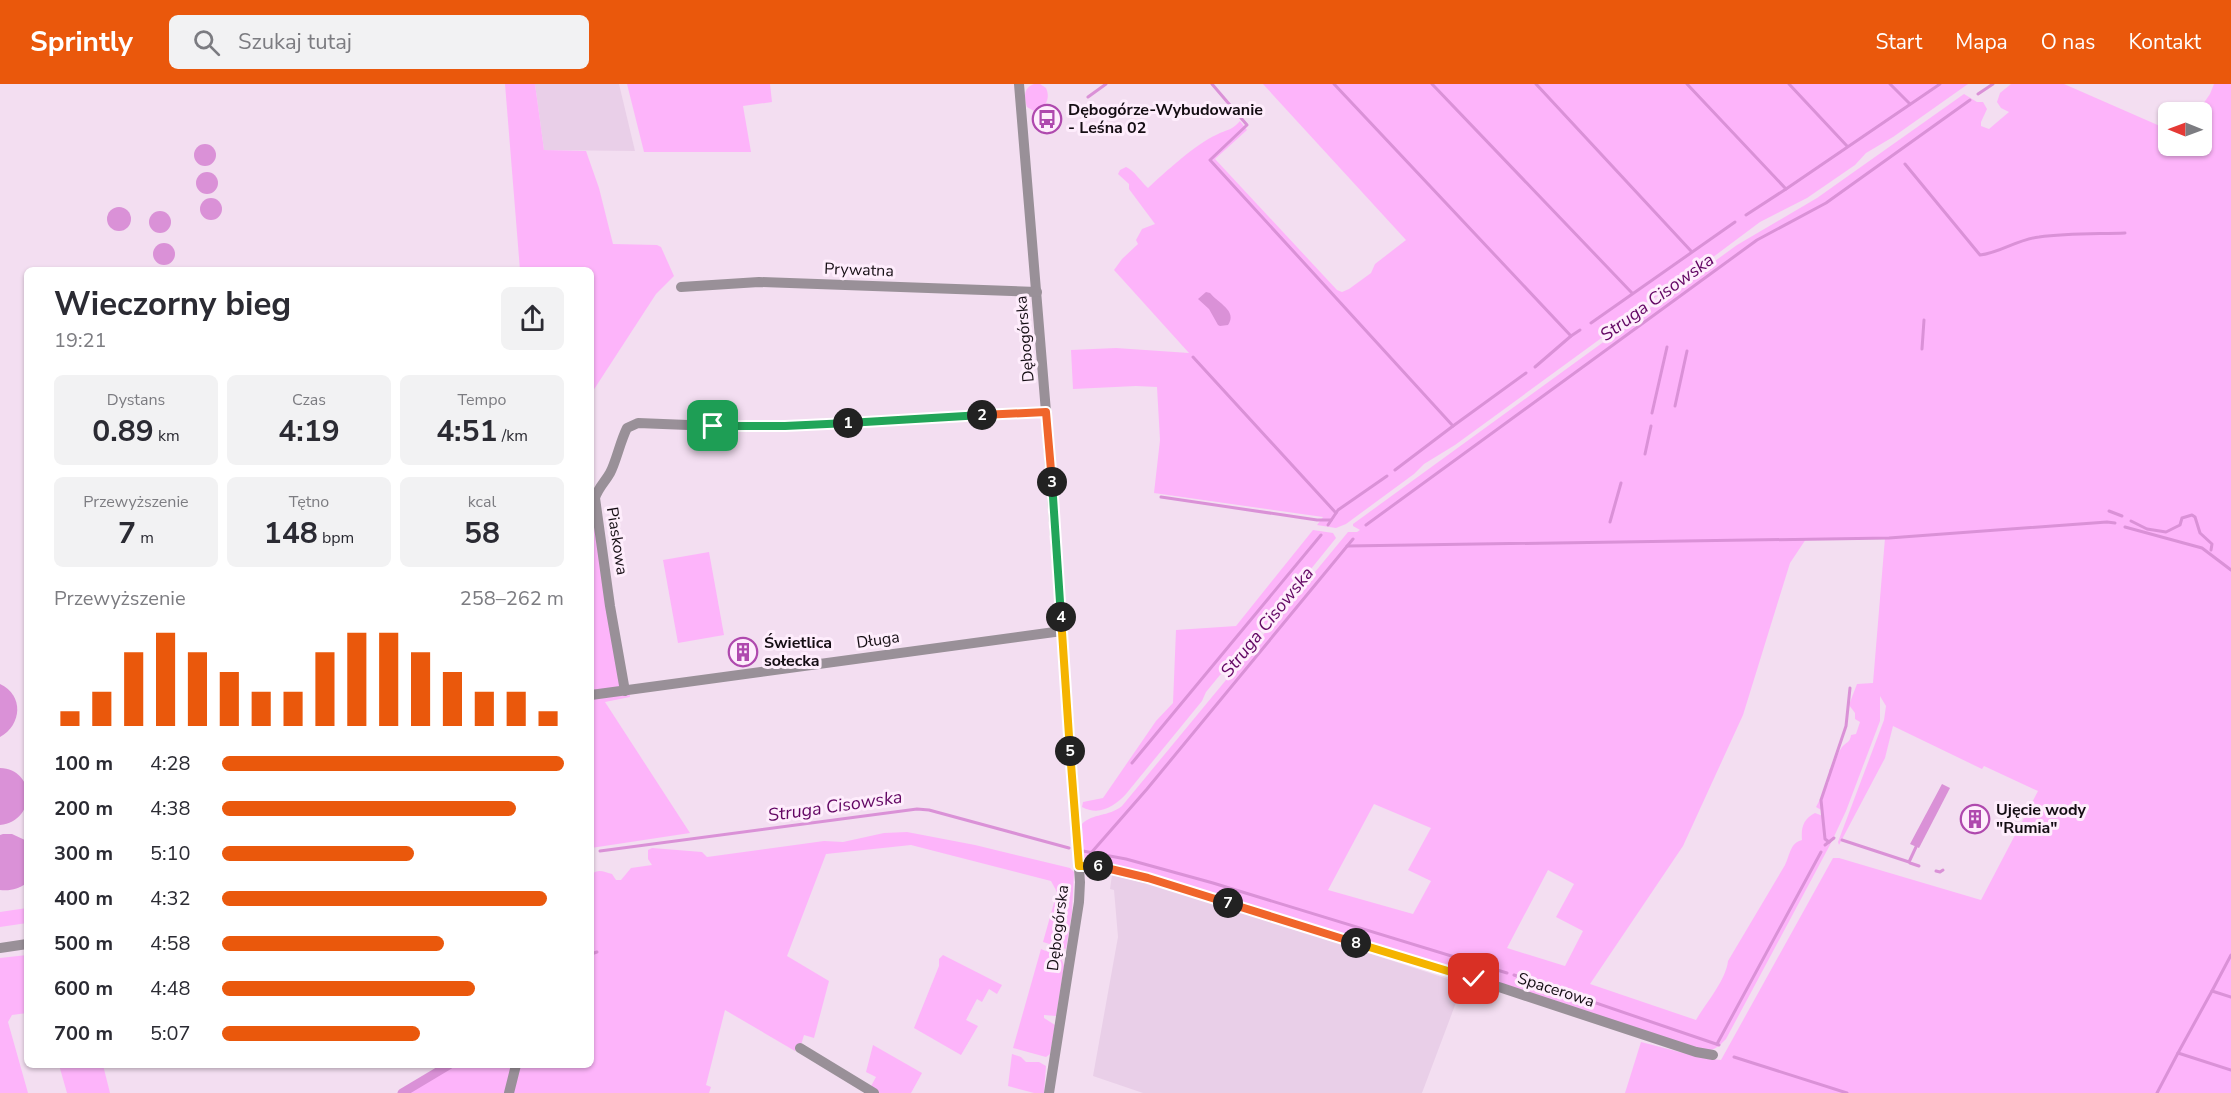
<!DOCTYPE html>
<html lang="pl">
<meta charset="utf-8">
<style>
body{margin:0;font-family:"Nunito Sans",sans-serif;background:#f2f2f3;color:#2b2b33;height:100vh;display:flex;flex-direction:column;font-size:22px;white-space:nowrap}
*{box-sizing:border-box;margin:0}
p{font-size:20px;color:#7c7c81}
.icon{flex:none;width:33px;height:33px;fill:none;stroke:currentColor;stroke-width:2;stroke-linecap:round;stroke-linejoin:round}
.map{position:relative;flex:1;overflow:hidden}
.sheet{position:absolute;left:24px;top:183px;width:570px;height:801px;display:flex;flex-direction:column;background:#fff;border-radius:9px;box-shadow:0 2px 4px #0004}
.sheet>*{flex:none}
.needle{width:39px;rotate:271deg}
.buttons{position:absolute;left:2158px;top:18px;display:grid;gap:12px}
.buttons a{display:grid;place-items:center;width:54px;height:54px;border-radius:9px;background:#fff;box-shadow:0 2px 4px #0004;font-size:30px}
.pin{position:absolute;display:grid;place-items:center;width:51px;height:51px;color:#fff;margin:-26px;border-radius:12px;box-shadow:0 3px 9px #0006}
.km{position:absolute;width:30px;height:30px;margin:-15px;border-radius:50%;background:#222;color:#fff;font-size:16px;line-height:30px;text-align:center}
.round{display:grid;place-items:center;flex:none;width:63px;height:63px;border-radius:9px;background:#f2f2f3}
.overview{display:flex;align-items:center;justify-content:space-between;height:102px;padding:0 30px}
h1{font-size:33px;font-weight:700;line-height:45px}
.stats{display:grid;grid-template-columns:repeat(3,1fr);gap:9px;height:102px;padding:6px 30px}
.stats div{display:grid;align-content:center;border-radius:9px;background:#f2f2f3;text-align:center}
.stats b{font-size:30px;font-weight:700}
.stats small{font-size:16px;font-weight:400}
.stats p{font-size:16px}
.chart{height:168px;padding:12px 30px}
.chart p{display:flex;justify-content:space-between}
.chart svg{width:100%;height:108px;margin-top:6px;stroke:#ea580c;stroke-width:6}
ul{padding:0 30px;list-style:none;font-size:20px}
li{display:grid;grid-template-columns:96px 72px 1fr;align-items:center;height:45px}
li i{height:15px;border-radius:8px;background:#ea580c}
header{display:flex;align-items:center;gap:36px;box-sizing:border-box;height:84px;padding:0 30px;background:#ea580c;color:#fff}
header strong{font-size:28px}
nav{display:flex;gap:33px;margin-inline-start:auto;font-size:21px}
.search{width:420px;height:54px;background:#f2f2f3;display:flex;align-items:center;gap:15px;box-sizing:border-box;padding:0 21px;border-radius:9px;color:#7c7c81;font-size:22px}
.map>svg:first-child{display:block}
.built{fill:#e9cfe8}
.green{fill:#fdb4fa;fill-rule:evenodd}
.water{fill:#da91d7}
.lines{fill:none;stroke-linecap:round;stroke-linejoin:round}
.stream{stroke:#da91d7;stroke-width:3}
.canal{stroke:#da91d7;stroke-width:9}
.minor{stroke:#999098;stroke-width:10}
.split-1-casing{stroke:#fff;stroke-width:12}
.split-2-casing{stroke:#fff;stroke-width:12}
.split-3-casing{stroke:#fff;stroke-width:12}
.split-4-casing{stroke:#fff;stroke-width:12}
.split-5-casing{stroke:#fff;stroke-width:12}
.split-6-casing{stroke:#fff;stroke-width:12}
.split-7-casing{stroke:#fff;stroke-width:12}
.split-8-casing{stroke:#fff;stroke-width:12}
.split-9-casing{stroke:#fff;stroke-width:12}
.split-1{stroke:#22a559;stroke-width:8}
.split-2{stroke:#22a559;stroke-width:8}
.split-3{stroke:#f0652b;stroke-width:8}
.split-4{stroke:#22a559;stroke-width:8}
.split-5{stroke:#f5b400;stroke-width:8}
.split-6{stroke:#f5b400;stroke-width:8}
.split-7{stroke:#f0652b;stroke-width:8}
.split-8{stroke:#f0652b;stroke-width:8}
.split-9{stroke:#f5b400;stroke-width:8}
.labels{text-anchor:middle;dominant-baseline:central;stroke-width:6;stroke-linejoin:round;paint-order:stroke}
.poi-label{font-size:16px;font-weight:bold;fill:#140d13;stroke:#feedfc;text-anchor:start}
.street-label{font-size:16px;fill:#140d13;stroke:#feedfc}
.water-label{font-size:18px;font-style:italic;fill:#620663;stroke:#feedfc}
</style>
<header>
<strong>Sprintly</strong>
<div class="search"><svg class="icon" aria-label="search" viewBox="0 0 24 24"><circle cx="10" cy="10" r="6"/><path d="M15 15l6 6"/></svg>Szukaj tutaj</div>
<nav><a>Start</a><a>Mapa</a><a>O nas</a><a>Kontakt</a></nav>
</header>
<div class="map">
<svg width="2231" height="1009" viewBox="0 0 2231 1009">
<rect width="100%" height="100%" fill="#f3def1"/>
<g class="built">
<path d="M535,0h84l16,67 -91,-1z"/>
<path d="M1112,791l73,18 278,91 -41,109h-279l-50,-17 25,-139 -4,-47 -4,-1z"/>
</g>
<g class="green">
<path d="M505,0h30l9,66 42,1 13,37 14,56 44,1 4,2 13,29 -18,18 -65,100v-124h-71z"/>
<path d="M627,0h143l2,18 -29,4 8,46h-107z"/>
<path d="M1034,0h6l6,4c5,11 -1,21 -12,23l-7,-4c-3,-10 -4,-19 7,-23z"/>
<path d="M1263,0h705l-75,53 -27,16 -11,12 -48,33 -47,24 -87,65 -31,18 -9,10 -178,130 -31,19 -10,10 -68,50 -10,4 -19,-3 6,-8 -169,-24 6,-53 -3,-53 -21,-1 -63,3 -2,-39 45,-2 73,5 -75,-83 8,-11 16,-15 -2,-4 6,-11 13,-5 -26,-35v-5l-11,-10 2,-4 6,-3c9,4 14,14 22,21 15,-14 49,-45 68,-53 12,-6 15,-4 24,-14l7,9 -32,29 122,131 5,2 7,-3 22,-16 4,-9 31,-24z"/>
<path d="M2011,0h53l105,46v16h33v-34h-8l3,-6 4,1 9,-13 4,-10h17v1009h-606l16,-51 62,16 18,2 112,-202h6l142,42 57,-109 -54,-25 -2,3 -89,-43 -8,32 -46,87 -1,-3 46,-122 2,-14 -6,-10v25l-34,90 -15,32 -105,196c-8,8 -11,12 -23,11l-619,-187 -2,-39c11,-11 26,-7 40,-18l226,-274h9l3,-2 -7,-4v-2l384,-279 80,-47 147,-104 13,8h6l4,7 -6,13v4l8,3 20,-17 -8,-4 -4,-6 3,-9zM1885,454l-12,145 -16,1 -8,21 6,8v6l5,3 -4,12 -5,1c-1,8 -5,7 -9,12 -6,8 -5,16 -13,23v12l-13,25 7,4v5l-8,-3c-12,6 -14,15 -13,27 -12,3 -12,15 -17,25l-57,96c-2,19 -22,42 -32,59l-106,-36 93,-138 60,-131 47,-152 16,-24zM1374,720l57,24 -23,42 23,11 -18,33 -85,-24zM1548,786l26,14 -18,33 27,14 -18,35 -58,-18z"/>
<path d="M591,412l39,201 -25,5 85,131 -99,15z"/>
<path d="M1313,446l20,3 3,5 -88,109 -17,20 -11,8 -14,17 -4,9 -76,93c-12,13 -27,22 -44,13l1,-5 20,-4 53,-77 17,-18 3,-73 60,-4z"/>
<path d="M709,468l15,83 -46,8 -15,-83z"/>
<path d="M907,748l68,13 95,23 4,4 -2,41 -6,36 -23,-7 14,-50 -6,-11 -140,-36 -85,9 -39,102 42,25 -15,57 -10,-3 -3,10 -2,-1 -4,7 -70,-41 -19,75 5,2 -2,6h-196l7,-28h71v-190c8,-7 12,-3 21,-1l4,6h5l10,-12 21,-3 -4,-6v-9l4,-2 50,4 5,5 117,-16 19,1 41,-9z"/>
<path d="M27,824v15l-27,4v-15z"/>
<path d="M1041,865c9,4 21,5 23,17l-8,50 -12,-1v3l11,7 -5,29 -4,3 -33,-9z"/>
<path d="M27,871v58l-15,2 -4,7 20,71h-28v-135z"/>
<path d="M943,871l59,30 -5,9 -8,-5 -7,13 -5,-3 -11,21 12,6 -17,29 -47,-27 25,-62v-7z"/>
<path d="M873,961l49,28 -11,20h-32l-9,-5 6,-11 -10,-5z"/>
<path d="M1012,970l9,3 5,5h13l7,4 -2,27h-10l-26,-7z"/>
<path d="M59,981h44l7,28h-43z"/>
<path d="M454,981h58l-7,28h-99z"/>
</g>
<g class="water">
<circle cx="205" cy="71" r="11"/>
<circle cx="207" cy="99" r="11"/>
<circle cx="211" cy="125" r="11"/>
<circle cx="119" cy="135" r="12"/>
<circle cx="160" cy="138" r="11"/>
<circle cx="164" cy="170" r="11"/>
<path d="M1206,208l4,1c8,10 28,18 18,32l-8,1 -2,-1 -9,-16 -11,-10z"/>
<path d="M0,600c24,11 22,41 0,53z"/>
<path d="M0,684c36,1 37,53 0,57z"/>
<path d="M1942,700l8,4 -31,60 -9,-4z"/>
<path d="M3,750h9l15,7v42c-9,6 -16,8 -27,7v-55z"/>
</g>
<g class="lines">
<g class="stream">
<path d="M1212,0l35,41 -37,35 243,266 -58,44"/>
<path d="M1334,0l237,252 9,-6"/>
<path d="M1432,0l200,209"/>
<path d="M1536,0l155,167"/>
<path d="M1687,0l99,105 -40,26"/>
<path d="M1789,0l58,62"/>
<path d="M1890,0l20,20"/>
<path d="M1978,10l15,-10"/>
<path d="M1088,13l18,-13"/>
<path d="M1905,80l75,91c20,-2 38,-16 59,-18 28,-4 57,-3 86,-4"/>
<path d="M1786,105l154,-105"/>
<path d="M1591,239l144,-101"/>
<path d="M1922,265l2,-29"/>
<path d="M1193,273l143,156"/>
<path d="M1535,283l36,-31"/>
<path d="M1675,322l12,-55"/>
<path d="M1652,329l15,-66"/>
<path d="M1453,342l73,-53"/>
<path d="M1645,370l6,-28"/>
<path d="M1161,413l156,23h14"/>
<path d="M2109,427l13,5"/>
<path d="M2131,437l16,8 19,3 14,-7 2,-7 10,-3 3,2 5,16 12,11 -1,6"/>
<path d="M1610,438l11,-39"/>
<path d="M1328,441l10,-15 49,-34"/>
<path d="M1366,441l391,-285 69,-37 144,-103"/>
<path d="M2125,443l77,21 29,22"/>
<path d="M1347,462l542,-8 218,-16 8,1"/>
<path d="M1132,679l189,-228"/>
<path d="M1842,756l67,22 7,-15"/>
<path d="M1829,758l-4,-3 -4,-39 25,-74 4,-38"/>
<path d="M1825,761l9,-7"/>
<path d="M600,767l317,-42 12,1 140,38"/>
<path d="M1083,767l43,8 87,24 294,90"/>
<path d="M1091,769l56,-64 206,-250"/>
<path d="M1910,779l9,3"/>
<path d="M1936,787l4,1 3,-2"/>
<path d="M591,870l6,-2"/>
<path d="M1514,891l205,70"/>
<path d="M2212,907l19,-36"/>
<path d="M1717,960l104,-192"/>
<path d="M2178,969l34,-62 19,6"/>
<path d="M1734,973l113,36"/>
<path d="M2157,1009l21,-40 53,17"/>
</g>
<path class="canal" d="M402,1009l47,-28"/>
<g class="minor">
<path d="M1019,0l27,328 34,470 -1,20 -30,191"/>
<path d="M681,203l78,-5 278,10"/>
<path d="M625,607l-15,-85 -15,-108c3,-10 10,-16 15,-25 6,-11 10,-31 17,-45l11,-5 75,3h72l261,-14"/>
<path d="M591,611l471,-64"/>
<path d="M1079,782l30,2 39,10 354,110 194,64 17,3"/>
<path d="M0,864l27,-4"/>
<path d="M800,964l74,45"/>
<path d="M509,1009l7,-28"/>
</g>
</g>
<g class="lines">
<g class="split-1-casing">
<path id="split-1" d="M713,342h72l63,-3"/>
</g>
<g class="split-2-casing">
<path id="split-2" d="M848,339l134,-8"/>
</g>
<g class="split-3-casing">
<path id="split-3" d="M982,331l64,-3 6,70"/>
</g>
<g class="split-4-casing">
<path id="split-4" d="M1052,398l9,135"/>
</g>
<g class="split-5-casing">
<path id="split-5" d="M1061,533l9,134"/>
</g>
<g class="split-6-casing">
<path id="split-6" d="M1070,667l9,115h19"/>
</g>
<g class="split-7-casing">
<path id="split-7" d="M1098,782l50,12 80,25"/>
</g>
<g class="split-8-casing">
<path id="split-8" d="M1228,819l128,40"/>
</g>
<g class="split-9-casing">
<path id="split-9" d="M1356,859l118,36"/>
</g>
<use href="#split-1" class="split-1"/>
<use href="#split-2" class="split-2"/>
<use href="#split-3" class="split-3"/>
<use href="#split-4" class="split-4"/>
<use href="#split-5" class="split-5"/>
<use href="#split-6" class="split-6"/>
<use href="#split-7" class="split-7"/>
<use href="#split-8" class="split-8"/>
<use href="#split-9" class="split-9"/>
</g>
<defs>
<g id="bus-ring" transform="scale(1.5)"><circle r="9.5" fill="#feedfc" stroke="#af49ae" stroke-width="1.5"/><path d="M-5-6H5V4H4V6H2V4H-2V6H-4V4H-5ZM-3.5-4V0h7V-4ZM-3.5 1.2v1.5H-2V1.2ZM2 1.2v1.5H3.5V1.2Z" fill="#af49ae"/></g>
<g id="building-ring" transform="scale(1.5)"><circle r="9.5" fill="#feedfc" stroke="#af49ae" stroke-width="1.5"/><path d="M-4-6H4V6H1V3H-1V6H-4ZM-2.5-4.3h1.7v1.8h-1.7ZM.8-4.3h1.7v1.8H.8ZM-2.5-1h1.7V.8h-1.7ZM.8-1h1.7V.8H.8Z" fill="#af49ae"/></g>
</defs>
<g fill-rule="evenodd">
<use href="#bus-ring" x="1047" y="35"/>
<use href="#building-ring" x="743" y="568"/>
<use href="#building-ring" x="1975" y="735"/>
</g>
<g class="labels">
<g class="poi-label">
<text x="1068" y="26">Dębogórze-Wybudowanie<tspan x="1068" dy="18">- Leśna 02</tspan></text>
<text x="764" y="559">Świetlica<tspan x="764" dy="18">sołecka</tspan></text>
<text x="1996" y="726">Ujęcie wody<tspan x="1996" dy="18">"Rumia"</tspan></text>
</g>
<g class="street-label">
<text transform="translate(859 186) rotate(2)">Prywatna</text>
<text transform="translate(1025 255) rotate(-95)">Dębogórska</text>
<text transform="translate(617 457) rotate(81)">Piaskowa</text>
<text transform="translate(878 556) rotate(-8)">Długa</text>
<text transform="translate(1058 844) rotate(-83)">Dębogórska</text>
<text transform="translate(1556 906) rotate(18)">Spacerowa</text>
</g>
<g class="water-label">
<text transform="translate(1657 213) rotate(-36)">Struga Cisowska</text>
<text transform="translate(1267 538) rotate(-51)">Struga Cisowska</text>
<text transform="translate(835 722) rotate(-8)">Struga Cisowska</text>
</g>
</g>
</svg>
<div class="buttons">
<a><svg class="needle" viewBox="-14 -14 28 28"><path d="M0-13l5 13h-10z" fill="#e53935"/><path d="M0 13l5-13h-10z" fill="#7c7c81"/></svg></a>
</div>
<div class="pin" style="left:713px;top:342px;background:#1e9e55"><svg class="icon" aria-label="arrive" viewBox="0 0 24 24"><path d="M6 21V4h12l-3 4 3 4H6"/></svg></div>
<div class="pin" style="left:1474px;top:895px;background:#d93025"><svg class="icon" aria-label="check" viewBox="0 0 24 24"><path d="M5 12l5 5 9-10"/></svg></div>
<b class="km" style="left:848px;top:339px">1</b>
<b class="km" style="left:982px;top:331px">2</b>
<b class="km" style="left:1052px;top:398px">3</b>
<b class="km" style="left:1061px;top:533px">4</b>
<b class="km" style="left:1070px;top:667px">5</b>
<b class="km" style="left:1098px;top:782px">6</b>
<b class="km" style="left:1228px;top:819px">7</b>
<b class="km" style="left:1356px;top:859px">8</b>
<section class="sheet">
<div class="overview"><div><h1>Wieczorny bieg</h1><p>19:21</p></div><a class="round"><svg class="icon" aria-label="share" viewBox="0 0 24 24"><path d="M12 15V3M7 8l5-5 5 5M5 13v7h14v-7"/></svg></a></div>
<div class="stats">
<div><p>Dystans</p><b>0.89<small> km</small></b></div>
<div><p>Czas</p><b>4:19</b></div>
<div><p>Tempo</p><b>4:51<small> /km</small></b></div>
</div>
<div class="stats">
<div><p>Przewyższenie</p><b>7<small> m</small></b></div>
<div><p>Tętno</p><b>148<small> bpm</small></b></div>
<div><p>kcal</p><b>58</b></div>
</div>
<div class="chart"><p><span>Przewyższenie</span>258–262 m</p>
<svg viewBox="0 0 160 44" preserveAspectRatio="none"><path d="M5 44V38M15 44V30M25 44V14M35 44V6M45 44V14M55 44V22M65 44V30M75 44V30M85 44V14M95 44V6M105 44V6M115 44V14M125 44V22M135 44V30M145 44V30M155 44V38"/></svg>
</div>
<ul>
<li><b>100 m</b>4:28<i style="width:100%"></i></li>
<li><b>200 m</b>4:38<i style="width:86%"></i></li>
<li><b>300 m</b>5:10<i style="width:56%"></i></li>
<li><b>400 m</b>4:32<i style="width:95%"></i></li>
<li><b>500 m</b>4:58<i style="width:65%"></i></li>
<li><b>600 m</b>4:48<i style="width:74%"></i></li>
<li><b>700 m</b>5:07<i style="width:58%"></i></li>
</ul>
</section>
</div>
